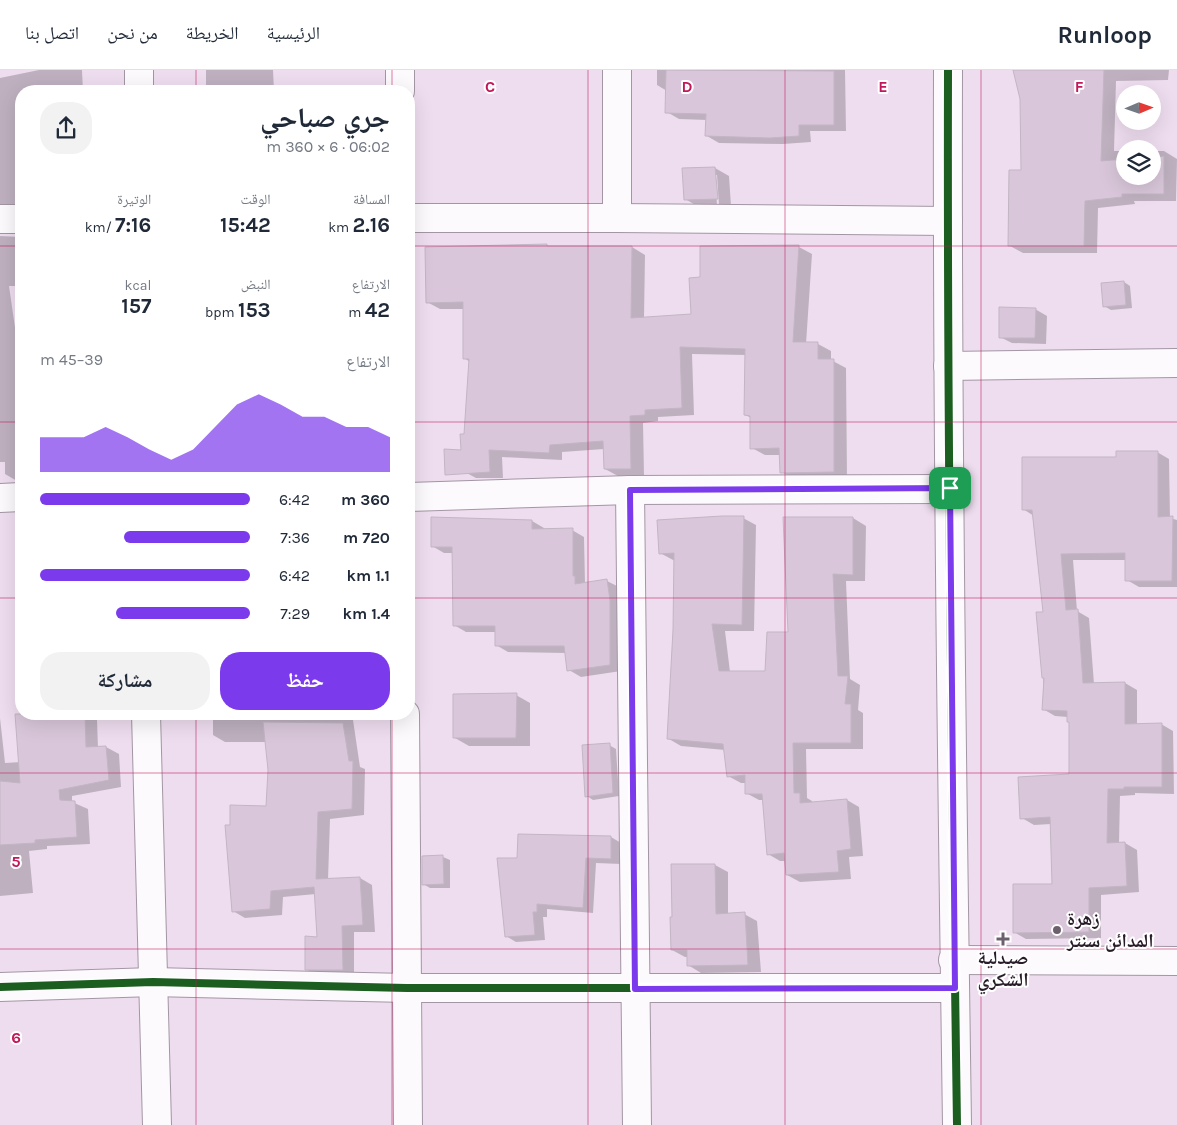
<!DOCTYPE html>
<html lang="ar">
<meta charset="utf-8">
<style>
body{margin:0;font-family:Karla,"Noto Naskh Arabic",sans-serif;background:#f2f2f3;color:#1f2937;direction:rtl;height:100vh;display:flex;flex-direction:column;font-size:19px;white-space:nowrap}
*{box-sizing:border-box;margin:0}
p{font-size:16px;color:#747a83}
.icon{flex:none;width:28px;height:28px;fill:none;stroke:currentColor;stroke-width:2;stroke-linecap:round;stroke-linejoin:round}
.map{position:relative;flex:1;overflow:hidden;direction:ltr}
.side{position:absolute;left:15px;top:15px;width:400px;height:635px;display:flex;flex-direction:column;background:#fff;border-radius:20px;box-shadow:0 5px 20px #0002;direction:rtl}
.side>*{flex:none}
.needle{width:32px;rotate:88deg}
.tools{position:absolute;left:1116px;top:15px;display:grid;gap:10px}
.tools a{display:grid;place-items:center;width:45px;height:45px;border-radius:50%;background:#fff;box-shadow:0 5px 20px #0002;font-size:25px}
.pin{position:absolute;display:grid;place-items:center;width:42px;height:42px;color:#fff;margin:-21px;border-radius:10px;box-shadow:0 2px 8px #0006}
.round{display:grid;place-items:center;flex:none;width:52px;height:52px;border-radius:20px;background:#f2f2f3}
.headline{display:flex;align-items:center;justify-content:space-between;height:85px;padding:0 25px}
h1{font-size:28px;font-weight:700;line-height:38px}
.stats{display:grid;grid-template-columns:repeat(3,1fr);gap:8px;height:85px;padding:5px 25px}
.stats div{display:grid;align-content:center}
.stats b{font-size:21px;font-weight:700}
.stats small{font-size:14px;font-weight:400}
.stats p{font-size:14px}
.chart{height:140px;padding:10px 25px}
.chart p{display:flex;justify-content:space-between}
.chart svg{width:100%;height:90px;margin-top:5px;fill:#7c3aed;opacity:.7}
.button{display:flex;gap:10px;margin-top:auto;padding:10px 25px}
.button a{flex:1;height:58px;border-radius:20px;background:#7c3aed;color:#fff;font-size:20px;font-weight:700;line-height:58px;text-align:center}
.button a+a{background:#f2f2f3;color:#1f2937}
ul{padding:0 25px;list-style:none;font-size:16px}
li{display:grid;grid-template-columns:80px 60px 1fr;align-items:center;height:38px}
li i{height:12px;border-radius:6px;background:#7c3aed}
header{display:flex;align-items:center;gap:30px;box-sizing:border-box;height:70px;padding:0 25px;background:#fff;border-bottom:1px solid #e0e1e3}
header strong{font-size:24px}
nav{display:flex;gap:28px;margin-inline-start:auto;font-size:18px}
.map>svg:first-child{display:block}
.shadow{fill:#0003;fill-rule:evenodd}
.building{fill:#d9c6da;stroke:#c3b5c4}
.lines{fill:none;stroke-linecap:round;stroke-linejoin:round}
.street-casing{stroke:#a396a4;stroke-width:30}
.secondary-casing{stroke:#a396a4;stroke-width:30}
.street{stroke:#fcfafd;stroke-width:28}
.secondary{stroke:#fcfafd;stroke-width:28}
.cycleway-casing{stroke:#fff;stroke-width:11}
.cycleway{stroke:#1b5e20;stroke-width:8}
.route-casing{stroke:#fff;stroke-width:10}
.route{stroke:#7c3aed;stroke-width:6}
.grid{fill:none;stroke:#c2185b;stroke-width:1;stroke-opacity:0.55}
.poi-dot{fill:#6d606e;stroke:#fff;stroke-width:2}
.labels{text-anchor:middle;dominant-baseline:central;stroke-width:4;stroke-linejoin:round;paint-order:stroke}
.poi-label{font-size:19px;font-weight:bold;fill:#271c28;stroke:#fff;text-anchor:start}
.grid-label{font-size:16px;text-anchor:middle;font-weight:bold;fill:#c2185b;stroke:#fff;stroke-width:4;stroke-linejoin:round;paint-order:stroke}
</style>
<header>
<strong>Runloop</strong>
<nav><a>الرئيسية</a><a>الخريطة</a><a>من نحن</a><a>اتصل بنا</a></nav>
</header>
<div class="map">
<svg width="1177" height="1055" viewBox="0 0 1177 1055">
<rect width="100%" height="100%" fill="#eeddef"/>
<g class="shadow">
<path d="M39,0h43l1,21h-62v119l-21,6v-138z"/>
<path d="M206,0h67l1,21h-68z"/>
<path d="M657,0h188l1,61h-36l1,11 -28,2 -64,-1 -12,-7v-16l-28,-1 -12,-7v-21l-10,-6z"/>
<path d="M1019,0h150l-1,10 -52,1 -2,70h11v25h27v-25h12l13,8 -1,42h-42l1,3 -37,4 -1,45h-74l-13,-7 12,-74 -1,-73z"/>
<path d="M715,98l14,8 2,30 -32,1 -14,-8 -2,-30zM715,105h2l2,30h-2z"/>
<path d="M0,166l21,1v49h-12l11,76h1v119h-4l-12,-7v-12h-5z"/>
<path d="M546,175l4,2h82l13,8 -1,63 48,-3 9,-37 98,-31 13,7 -6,90h12l13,7v9l15,8 1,111 -52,1 -13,-8 -1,-17h-16l-13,-7 -1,-30 -5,-3v-60l-54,-1 2,61 -36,2v4l-15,2 1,52 -26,1 -13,-7 -1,-20 -42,3v8l-60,-3 1,21h-27l-13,-7 7,-109 -6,-4 1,-49h-25l-13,-7z"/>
<path d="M1124,212l6,4 2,22 -21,2 -7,-4z"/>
<path d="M1035,239l12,7 -1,28 -34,-1 -12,-6z"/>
<path d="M1157,382l12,7 1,59 7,2v67h-38l-12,-7v-20h-54l4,51 12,7 5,66 31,-1 12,7v35l24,-1 12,7 1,63 -39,-1v2l-15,1 -1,47h6l12,7 2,42 -38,3v43l-75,1 -12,-7 39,-47 -2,-61 -17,1 -12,-7 49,-43 -1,-53 -2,-5 -13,-1 -12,-7 1,-96 -10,-97 -11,-7 95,-50z"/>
<path d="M743,448l13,7 -2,106h-29l5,41h36l24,-38 63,-116 13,8 -1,55h-19l4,98 10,6 -2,25 5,3v36h-57l1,49 5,3v2l35,-3 12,7 4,49 -14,1 2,22 -51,3 -13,-7 -1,-14h-6l-12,-7 -4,-54h-5l-13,-7v-10h-5l-13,-7 -3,-26 -44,-4 -12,-7 5,-109 1,-69 -15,-8z"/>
<path d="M532,451l12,7v2h28l12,7 1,47 22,-3 12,6 2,84 -40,6 -12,-7 -3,-17 -58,-1 -12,-7v-13h-30l-12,-7v-72h-10l-12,-7z"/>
<path d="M516,625l14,8v43h-61l-14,-8z"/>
<path d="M21,644h66l10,6 1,28 8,-1 13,7 2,33 -49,9v6l16,7 2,35 -43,2v3l-18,2 4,42 -33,3v-178l5,45 16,-1z"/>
<path d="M213,644h110l-1,2 21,-2 10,6 7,47 5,2 -1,46 -34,4 -2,61 32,-2 12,7 3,47h-21v44h-36l-12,-7 12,-31 -2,-44 -33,3 -1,18 -37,3 -12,-7 -2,-85 36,-19 3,-37 -3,-28h-42l-12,-7z"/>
<path d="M609,675l7,4 3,47 -26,4 -6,-4z"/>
<path d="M519,766l92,1 10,6v21l-25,-1 -3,50 -46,-4v8h-4l2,23 -29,2 -10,-6 12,-76z"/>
<path d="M423,787h20l7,3v28h-20l-7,-4z"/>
<path d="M715,795l13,7v43l16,-1 13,7 4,51 -60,1 -13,-8v-8h-3l-13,-7 2,-32z"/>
</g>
<g class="building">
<path d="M666,0l168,1v54h-35v11l-29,2 -65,-2 1,-22 -41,-1z"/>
<path d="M1013,0h91l-3,91 24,-2v17h27v-19l12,-1v38h-42v3l-37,4 -1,45h-76l1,-76h12l-1,-71z"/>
<path d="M715,97l3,32 -34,1 -2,-32z"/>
<path d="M547,174v2h85l-1,72 60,-4 -2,-36 11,-1v-31l99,-1 -6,97h25v17h16v113l-54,1 -1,-25 -29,1v-33l-6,-1 1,-66 -65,-2 2,61 -37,2v5l-15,1 1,53h-27l-1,-28 -53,4 -1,8 -60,-3 1,22 -45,3 -1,-26 17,1 -1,-16h4l5,-75h-6v-57l-37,1 -1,-56z"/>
<path d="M1124,211l2,24 -23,2 -2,-24z"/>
<path d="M999,237l37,1 -1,30h-36z"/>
<path d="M1116,381h42v66l15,-1 -1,65h-47v-28l-64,1 5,56 12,-1 5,74 42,-1v42l37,-1v64h-38v2h-16l-1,54 18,-1 2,44 -38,2v44l-76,1v-49h39l-2,-67 -30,2 -2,-42 51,-3v-52h-2v-11l-25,-1 2,-32h-2l-6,-66h7l-11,-102h-10v-53h94z"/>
<path d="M722,446h22l-2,109 -30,-1 7,47h46l2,-39h21l-5,-115h70v58l-20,-1 5,102h10l-3,28h6v39h-58l1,50h6v10l47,-4 4,50 -14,2 2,21 -53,3 -2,-22 -17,2 -5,-61h-17v-19l-18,2 -4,-33 -56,-5 6,-109 1,-77 -15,1 -2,-34z"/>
<path d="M431,447l101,3v9l41,-1v48h2v8l32,-5 3,21v65l-43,6 -3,-25h-69v-20h-42l-1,-79h-21z"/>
<path d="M517,623l-1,45h-63v-44z"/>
<path d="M15,644h70l1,33 20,-1 3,34 -50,10 1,10 15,1 2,36 -42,3v3l-35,2v-64l20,2z"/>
<path d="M263,652l80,1 6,38h4l-1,48 -34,3 -2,67 44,-2 3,48 -21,1 1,44h-38v-34l12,1 -3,-50 -43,4 -1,18 -38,3 -7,-87h5v-20l36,1 2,-36z"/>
<path d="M610,673l3,50 -28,4 -3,-52z"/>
<path d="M518,764l93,2v23l-25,-1 -3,50 -46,-4v8h-4l2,23 -30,2 -8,-79h20z"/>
<path d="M443,785l1,29 -22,1v-29z"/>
<path d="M671,794h44l1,50 29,-2 3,53 -61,1v-16h-16l-1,-33h2z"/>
</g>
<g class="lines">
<g class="street-casing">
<g id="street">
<path d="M139,0v21"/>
<path d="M400,0v21"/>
<path d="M617,0v148"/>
<path d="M409,148h208l331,3"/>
<path d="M0,149h21"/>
<path d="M948,296l229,-3"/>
<path d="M630,420l7,635"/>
<path d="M409,427l221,-7 320,-1"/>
<path d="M0,428l21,-1"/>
<path d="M146,644l11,411"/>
<path d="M405,644l3,411"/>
<path d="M953,890l224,1"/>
<path d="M0,917l153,-5 254,6h548"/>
</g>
</g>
<g class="secondary-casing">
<path id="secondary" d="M948,0c-1,352 4,703 9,1055"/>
</g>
<use href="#street" class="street"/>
<use href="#secondary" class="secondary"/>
<g class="cycleway-casing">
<g id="cycleway">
<path d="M948,0c-1,352 4,703 9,1055"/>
<path d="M0,917l153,-5 254,6h548"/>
</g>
</g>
<use href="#cycleway" class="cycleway"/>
</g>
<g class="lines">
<g class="route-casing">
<path id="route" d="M950,418l5,500 -320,1 -5,-499z"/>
</g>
<use href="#route" class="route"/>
</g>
<path class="grid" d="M196,0v21M392,0v21M588,0v1055M785,0v1055M981,0v1055M0,176h21M409,176h768M0,352h21M409,352h768M0,528h21M409,528h768M196,644v411M392,644v411M0,703h1177M0,879h1177"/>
<g class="poi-dot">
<circle cx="1057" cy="860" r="5"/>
<path d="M1000.5 861.5h5v5h5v5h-5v5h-5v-5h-5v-5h5z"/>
</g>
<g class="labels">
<g class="poi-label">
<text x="1067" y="849">زهرة<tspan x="1067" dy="22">المدائن سنتر</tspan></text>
<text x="1003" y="888" text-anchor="middle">صيدلية<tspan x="1003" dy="22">الشكري</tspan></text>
</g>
</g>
<g class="grid-label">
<text x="490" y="22">C</text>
<text x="687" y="22">D</text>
<text x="883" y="22">E</text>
<text x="1079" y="22">F</text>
<text x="16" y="797">5</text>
<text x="16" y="973">6</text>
</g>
</svg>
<div class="tools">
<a><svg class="needle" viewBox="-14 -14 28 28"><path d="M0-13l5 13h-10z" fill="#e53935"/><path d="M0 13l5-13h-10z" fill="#747a83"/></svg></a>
<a><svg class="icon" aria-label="layers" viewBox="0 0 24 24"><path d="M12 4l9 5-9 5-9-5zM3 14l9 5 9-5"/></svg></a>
</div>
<div class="pin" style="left:950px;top:418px;background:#1e9e55"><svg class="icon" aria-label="arrive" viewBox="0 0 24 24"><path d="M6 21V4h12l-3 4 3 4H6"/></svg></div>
<section class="side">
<div class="headline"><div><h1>جري صباحي</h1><p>06:02 · 6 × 360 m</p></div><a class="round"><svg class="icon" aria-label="share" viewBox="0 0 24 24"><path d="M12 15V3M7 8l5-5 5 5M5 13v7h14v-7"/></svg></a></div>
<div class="stats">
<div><p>المسافة</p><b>2.16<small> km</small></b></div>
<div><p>الوقت</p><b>15:42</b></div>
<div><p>الوتيرة</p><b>7:16<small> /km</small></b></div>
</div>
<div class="stats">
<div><p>الارتفاع</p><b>42<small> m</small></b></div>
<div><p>النبض</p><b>153<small> bpm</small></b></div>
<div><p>kcal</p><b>157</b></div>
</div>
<div class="chart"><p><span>الارتفاع</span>39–45 m</p>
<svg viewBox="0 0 160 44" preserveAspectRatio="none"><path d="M0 44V27L10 27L20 27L30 22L40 27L50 33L60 38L70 33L80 22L90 11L100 6L110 11L120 17L130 17L140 22L150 22L160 27V44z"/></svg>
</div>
<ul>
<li><b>360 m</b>6:42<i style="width:100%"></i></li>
<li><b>720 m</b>7:36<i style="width:60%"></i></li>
<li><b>1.1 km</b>6:42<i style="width:100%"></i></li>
<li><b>1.4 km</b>7:29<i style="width:64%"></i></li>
</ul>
<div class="button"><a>حفظ</a><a>مشاركة</a></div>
</section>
</div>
